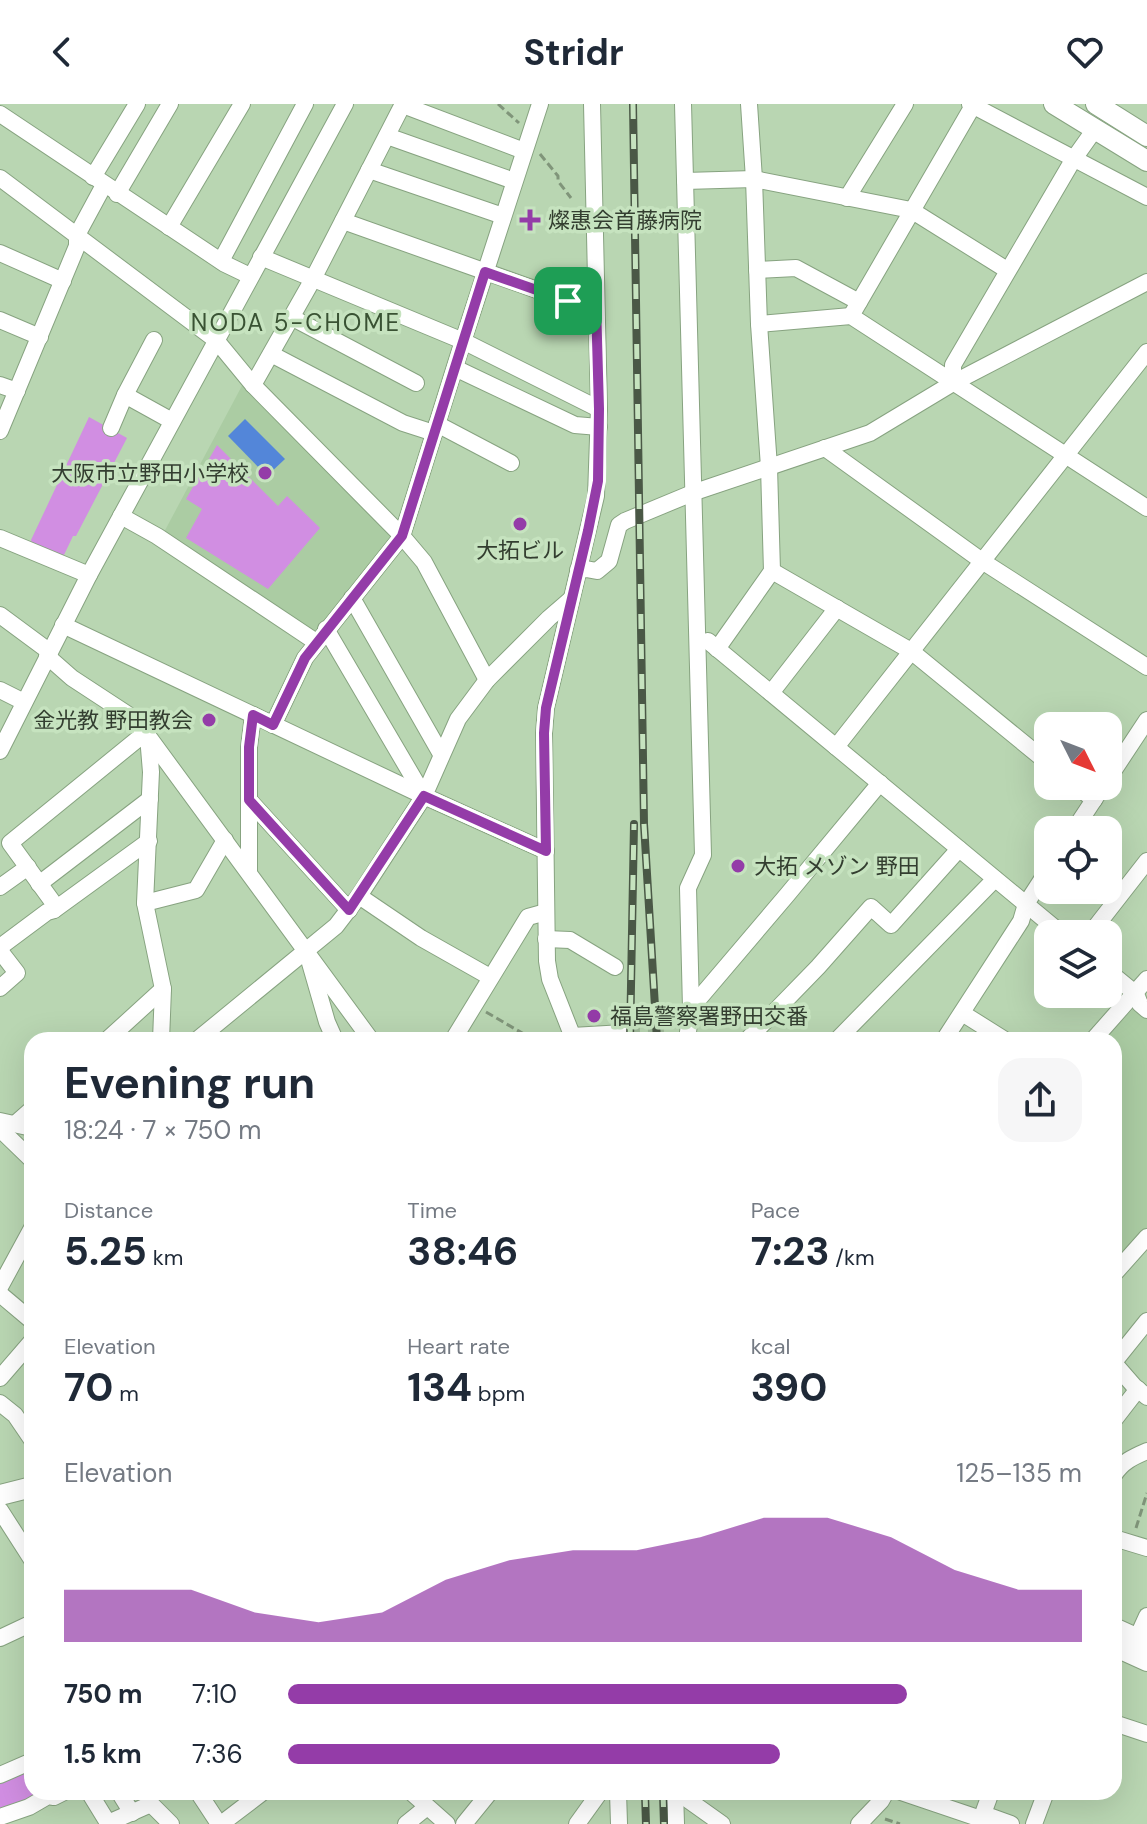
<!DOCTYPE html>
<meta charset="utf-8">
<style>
body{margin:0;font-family:"DM Sans","Noto Sans JP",sans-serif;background:#f6f6f7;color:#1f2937;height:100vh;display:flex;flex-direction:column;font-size:30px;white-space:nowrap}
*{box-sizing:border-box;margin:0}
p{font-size:26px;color:#747a83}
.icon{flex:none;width:44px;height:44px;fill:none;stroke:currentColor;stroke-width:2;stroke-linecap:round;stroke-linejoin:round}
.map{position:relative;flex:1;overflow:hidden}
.sheet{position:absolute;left:24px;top:928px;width:1098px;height:768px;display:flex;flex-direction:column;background:#fff;border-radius:24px;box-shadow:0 8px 32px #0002}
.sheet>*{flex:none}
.needle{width:52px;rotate:132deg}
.controls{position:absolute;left:1034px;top:608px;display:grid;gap:16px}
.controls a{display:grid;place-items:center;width:88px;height:88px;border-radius:16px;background:#fff;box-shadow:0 8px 32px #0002;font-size:40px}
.pin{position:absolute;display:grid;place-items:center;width:68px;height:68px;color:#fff;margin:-34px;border-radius:16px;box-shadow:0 4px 12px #0006}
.round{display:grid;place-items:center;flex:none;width:84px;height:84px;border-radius:24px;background:#f6f6f7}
.overview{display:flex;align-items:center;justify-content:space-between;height:136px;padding:0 40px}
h1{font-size:44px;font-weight:700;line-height:60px}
.metrics{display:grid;grid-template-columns:repeat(3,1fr);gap:12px;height:136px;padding:8px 40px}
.metrics div{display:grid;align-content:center}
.metrics b{font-size:40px;font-weight:700}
.metrics small{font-size:22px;font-weight:400}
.metrics p{font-size:22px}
.chart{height:224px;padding:16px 40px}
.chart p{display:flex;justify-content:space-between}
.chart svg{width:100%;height:144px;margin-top:8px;fill:#943ca8;opacity:.7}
ul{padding:0 40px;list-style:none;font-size:26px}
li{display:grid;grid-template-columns:128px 96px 1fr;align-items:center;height:60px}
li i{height:20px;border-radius:10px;background:#943ca8}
header{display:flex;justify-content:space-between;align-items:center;height:104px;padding:0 40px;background:#fff;font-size:36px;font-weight:700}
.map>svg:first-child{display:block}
.built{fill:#abcca3}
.green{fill:#d18ee2}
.water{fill:#5386d9}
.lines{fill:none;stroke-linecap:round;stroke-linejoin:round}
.minor-tunnel{stroke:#9eb898;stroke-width:16;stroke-dasharray:16 8;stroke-linecap:butt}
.minor-casing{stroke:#87a380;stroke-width:18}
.major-casing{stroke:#87a380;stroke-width:22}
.path{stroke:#80957a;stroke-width:3;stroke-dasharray:8 4;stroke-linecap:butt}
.minor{stroke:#fff;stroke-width:16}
.major{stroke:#fff;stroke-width:20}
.rail-casing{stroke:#4a5846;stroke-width:8}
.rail{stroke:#c6e3bf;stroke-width:5;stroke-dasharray:15;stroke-linecap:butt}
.route-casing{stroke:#fff;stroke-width:16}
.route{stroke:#943ca8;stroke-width:10}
.poi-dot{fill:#943ca8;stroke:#c6e3bf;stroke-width:3}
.labels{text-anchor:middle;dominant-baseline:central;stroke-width:7;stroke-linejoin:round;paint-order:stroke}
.poi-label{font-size:22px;fill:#333e30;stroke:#c6e3bf;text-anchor:start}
.neighbourhood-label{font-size:24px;letter-spacing:2px;fill:#395233;stroke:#c6e3bf}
</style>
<header><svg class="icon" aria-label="back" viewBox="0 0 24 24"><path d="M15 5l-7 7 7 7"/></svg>Stridr<svg class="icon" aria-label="heart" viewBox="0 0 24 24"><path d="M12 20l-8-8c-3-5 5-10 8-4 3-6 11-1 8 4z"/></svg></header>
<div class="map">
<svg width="1147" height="1720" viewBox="0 0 1147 1720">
<rect width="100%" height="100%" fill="#b9d6b2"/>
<g class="built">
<path d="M245,276l149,154 -78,100 -154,-98z"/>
<path d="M1137,904l10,9v217l-33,38v-232h-10l29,-31z"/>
</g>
<g class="green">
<path d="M89,313l38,21 -51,98h-3l-10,21 -31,-14 -1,-3z"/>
<path d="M217,341l61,61 9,-10 33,32 -52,61 -82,-51 16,-29 -16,-10z"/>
<path d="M32,1661v27h16l-48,21v-34z"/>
</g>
<path class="water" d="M245,315l40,40 -18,17 -39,-40z"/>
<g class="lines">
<path class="minor-tunnel" d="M624,929l47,-2"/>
<g class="minor-casing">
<g id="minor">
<path d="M683,0l20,751 -15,33 3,120 -4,32"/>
<path d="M970,0l177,93"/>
<path d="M403,1l121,46"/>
<path d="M0,10l225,150 25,12"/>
<path d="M387,32l127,45"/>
<path d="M369,66l134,46"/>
<path d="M93,73l44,-73"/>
<path d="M0,74l216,162 37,45 149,151 22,26 63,118"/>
<path d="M685,77l69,-2 157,31 96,60"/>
<path d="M117,90l53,-90"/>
<path d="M847,94l58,-94"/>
<path d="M343,117l225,80 28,3"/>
<path d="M169,123l73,-123"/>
<path d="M0,149l63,28"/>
<path d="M261,153l202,84 136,68"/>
<path d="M221,157l84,-157"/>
<path d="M757,166l39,-2 63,34"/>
<path d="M851,212l123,-212"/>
<path d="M291,213l125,66"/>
<path d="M0,216l40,17"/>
<path d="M759,220l92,-8 296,192"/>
<path d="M271,250l132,69 31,10"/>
<path d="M455,264l120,57 24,2"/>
<path d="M953,279v-18l120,-205 22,-31"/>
<path d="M0,281l17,6"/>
<path d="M253,281l60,-106 90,-175"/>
<path d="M125,291l47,26"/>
<path d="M437,320l74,39"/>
<path d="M111,324l14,-33 29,-55"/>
<path d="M0,327l77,-185v-11l27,-50"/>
<path d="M825,344l157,113 165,106"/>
<path d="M121,412l36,20 159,106"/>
<path d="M0,434l89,37"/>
<path d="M578,466l8,-1 11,2 12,-10 10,-36 6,-4 70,-29 175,-59 83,-50 194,-101"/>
<path d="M772,467l139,80 137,112"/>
<path d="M352,494l89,156"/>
<path d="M0,511l50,37"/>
<path d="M63,521l361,171 122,55"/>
<path d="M326,525l98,167"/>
<path d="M708,537l354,293"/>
<path d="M717,545l55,-78 -3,-104 -10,-143 -5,-145 -5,-75"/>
<path d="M47,552l25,22 58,38 18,20 223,304"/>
<path d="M0,586l24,12"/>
<path d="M771,589l66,-85"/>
<path d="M273,621l32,-67 97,-122 61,-195 77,-237"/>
<path d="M836,643l311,-395"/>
<path d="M0,647l89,-176 256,-471"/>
<path d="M1108,675l39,-59"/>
<path d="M1077,682l17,14"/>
<path d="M249,696l100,110"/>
<path d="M1074,726l29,-44"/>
<path d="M249,768v-125l4,-32"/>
<path d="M39,780l111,-85"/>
<path d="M0,783l28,-20"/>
<path d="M359,792l62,42 69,39"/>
<path d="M145,799l51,-13 29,-50"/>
<path d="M54,806l-2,-9 -42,-58 129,-105 9,-2 3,36 -6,131 18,86 -2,51"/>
<path d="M1090,830l57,-73"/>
<path d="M546,835l24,1 45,27"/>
<path d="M0,843l47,-35 7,-2 95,-69"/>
<path d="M0,847l17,22 -17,15"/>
<path d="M310,859l17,59 8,18"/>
<path d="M1108,867l28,23 4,10 7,6"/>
<path d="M691,904l96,-113 93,-112"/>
<path d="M962,909l43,27"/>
<path d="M572,932l52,-3"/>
<path d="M107,936l56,-51"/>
<path d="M197,936l139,-114 23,-30 65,-100 34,-77 29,-39 62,-62 22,-19"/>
<path d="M453,936l75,-123 18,-5"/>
<path d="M574,936l-24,-61 -3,-18 -3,-228 2,-25 50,-212 3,-87 -7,-305"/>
<path d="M747,936l71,-73 53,-60 20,18 68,-76"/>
<path d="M837,936l158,-161"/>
<path d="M944,936l77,-119 5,-17 22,-34"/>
<path d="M1093,936l54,-61"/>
<path d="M0,1017l32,7"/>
<path d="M15,1020l17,-15"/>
<path d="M0,1025l32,31"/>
<path d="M1114,1170l33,-37"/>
<path d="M0,1183l32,-59"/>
<path d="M0,1190l32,27"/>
<path d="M1114,1258l33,-41"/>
<path d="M1114,1259l20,23 13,11"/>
<path d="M0,1274l32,-37"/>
<path d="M0,1299l15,12 17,25"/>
<path d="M1114,1316l24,-31"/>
<path d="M1114,1371c8,-13 19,-18 33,-24"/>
<path d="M0,1406l32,50"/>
<path d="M1114,1434l33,10"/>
<path d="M0,1534l32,-15"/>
<path d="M1137,1534l10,-22"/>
<path d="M1114,1619l33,11"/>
<path d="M0,1671l32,-14"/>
<path d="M89,1688l19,31 43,-19 20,20"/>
<path d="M119,1688l13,21"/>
<path d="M198,1688l21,32"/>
<path d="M411,1688l36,32"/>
<path d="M618,1688l1,32"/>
<path d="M675,1688l1,32"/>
<path d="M677,1688l45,32"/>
<path d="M901,1688l80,27 5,-4 25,9"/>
<path d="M0,1713l29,-10 19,-11 6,1 10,-5"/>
<path d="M980,1718l11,-30"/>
<path d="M221,1720l42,-32"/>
<path d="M406,1720l21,-17"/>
<path d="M464,1720l26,-32"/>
<path d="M577,1720l23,-32"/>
<path d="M859,1720l22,-23 5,-9"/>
<path d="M1034,1720l12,-32"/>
</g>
</g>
<g class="major-casing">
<g id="major">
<path d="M1054,0l93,57"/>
<path d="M1096,0l51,32"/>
<path d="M0,1391l32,-8"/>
<path d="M1114,1524l33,15"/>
<path d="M1114,1542l33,15"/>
</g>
</g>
<g class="path">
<path d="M498,0l21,19"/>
<path d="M540,50l18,22v5l13,17"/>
<path d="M486,908l48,28"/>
<path d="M1136,1424l11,-35"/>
<path d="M31,1545l1,-1"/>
<path d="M28,1551l2,3 2,-1"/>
<path d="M885,1715l15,5"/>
</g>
<use href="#minor" class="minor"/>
<use href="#major" class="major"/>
<g class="rail-casing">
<g id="rail">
<path d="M633,0l11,720 13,216"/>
<path d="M630,936l4,-216"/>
<path d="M645,1688l1,32"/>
<path d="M663,1688l1,32"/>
</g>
</g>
<use href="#rail" class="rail"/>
</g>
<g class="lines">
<g class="route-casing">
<path id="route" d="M485,168l83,29 28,3 3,105 -1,72 -10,50 -42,177 -2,25 2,118 -122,-55 -75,114 -100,-110v-53l4,-32 20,10 32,-67 97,-122z"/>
</g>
<use href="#route" class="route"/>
</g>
<g class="poi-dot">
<path d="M526 104h8v8h8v8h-8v8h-8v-8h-8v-8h8z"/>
<circle cx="265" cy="369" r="8"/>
<circle cx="520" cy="420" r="8"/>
<circle cx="209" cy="616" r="8"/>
<circle cx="738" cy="762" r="8"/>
<circle cx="594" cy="912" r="8"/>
</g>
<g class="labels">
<g class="poi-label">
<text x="548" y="116">燦惠会首藤病院</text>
<text x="249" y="369" text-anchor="end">大阪市立野田小学校</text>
<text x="520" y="446" text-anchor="middle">大拓ビル</text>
<text x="193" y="616" text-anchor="end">金光教 野田教会</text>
<text x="754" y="762">大拓 メゾン 野田</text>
<text x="610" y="912">福島警察署野田交番</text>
</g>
<g class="neighbourhood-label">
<text x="296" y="218">NODA 5-CHOME</text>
</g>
</g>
</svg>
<div class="controls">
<a><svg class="needle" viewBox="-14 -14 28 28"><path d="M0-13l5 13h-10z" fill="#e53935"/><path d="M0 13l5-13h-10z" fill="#747a83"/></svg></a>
<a><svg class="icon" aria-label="locate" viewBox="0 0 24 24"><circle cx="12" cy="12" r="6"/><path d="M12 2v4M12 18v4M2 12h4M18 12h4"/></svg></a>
<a><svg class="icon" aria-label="layers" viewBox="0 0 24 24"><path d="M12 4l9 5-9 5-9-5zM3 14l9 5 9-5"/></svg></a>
</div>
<div class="pin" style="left:568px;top:197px;background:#1e9e55"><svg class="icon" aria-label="arrive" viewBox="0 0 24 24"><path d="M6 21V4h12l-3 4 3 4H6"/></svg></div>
<section class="sheet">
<div class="overview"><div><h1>Evening run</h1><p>18:24 · 7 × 750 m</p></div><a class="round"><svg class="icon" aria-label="share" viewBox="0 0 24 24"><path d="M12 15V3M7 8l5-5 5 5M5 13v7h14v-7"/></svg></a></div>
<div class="metrics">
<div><p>Distance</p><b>5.25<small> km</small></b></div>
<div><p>Time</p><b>38:46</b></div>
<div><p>Pace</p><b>7:23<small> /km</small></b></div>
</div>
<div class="metrics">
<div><p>Elevation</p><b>70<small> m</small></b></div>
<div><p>Heart rate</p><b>134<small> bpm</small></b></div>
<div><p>kcal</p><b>390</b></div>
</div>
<div class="chart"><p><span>Elevation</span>125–135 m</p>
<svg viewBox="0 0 160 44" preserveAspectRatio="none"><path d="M0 44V28L10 28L20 28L30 35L40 38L50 35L60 25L70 19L80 16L90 16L100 12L110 6L120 6L130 12L140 22L150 28L160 28V44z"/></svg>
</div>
<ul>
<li><b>750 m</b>7:10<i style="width:78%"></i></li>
<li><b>1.5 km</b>7:36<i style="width:62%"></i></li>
</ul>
</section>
</div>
